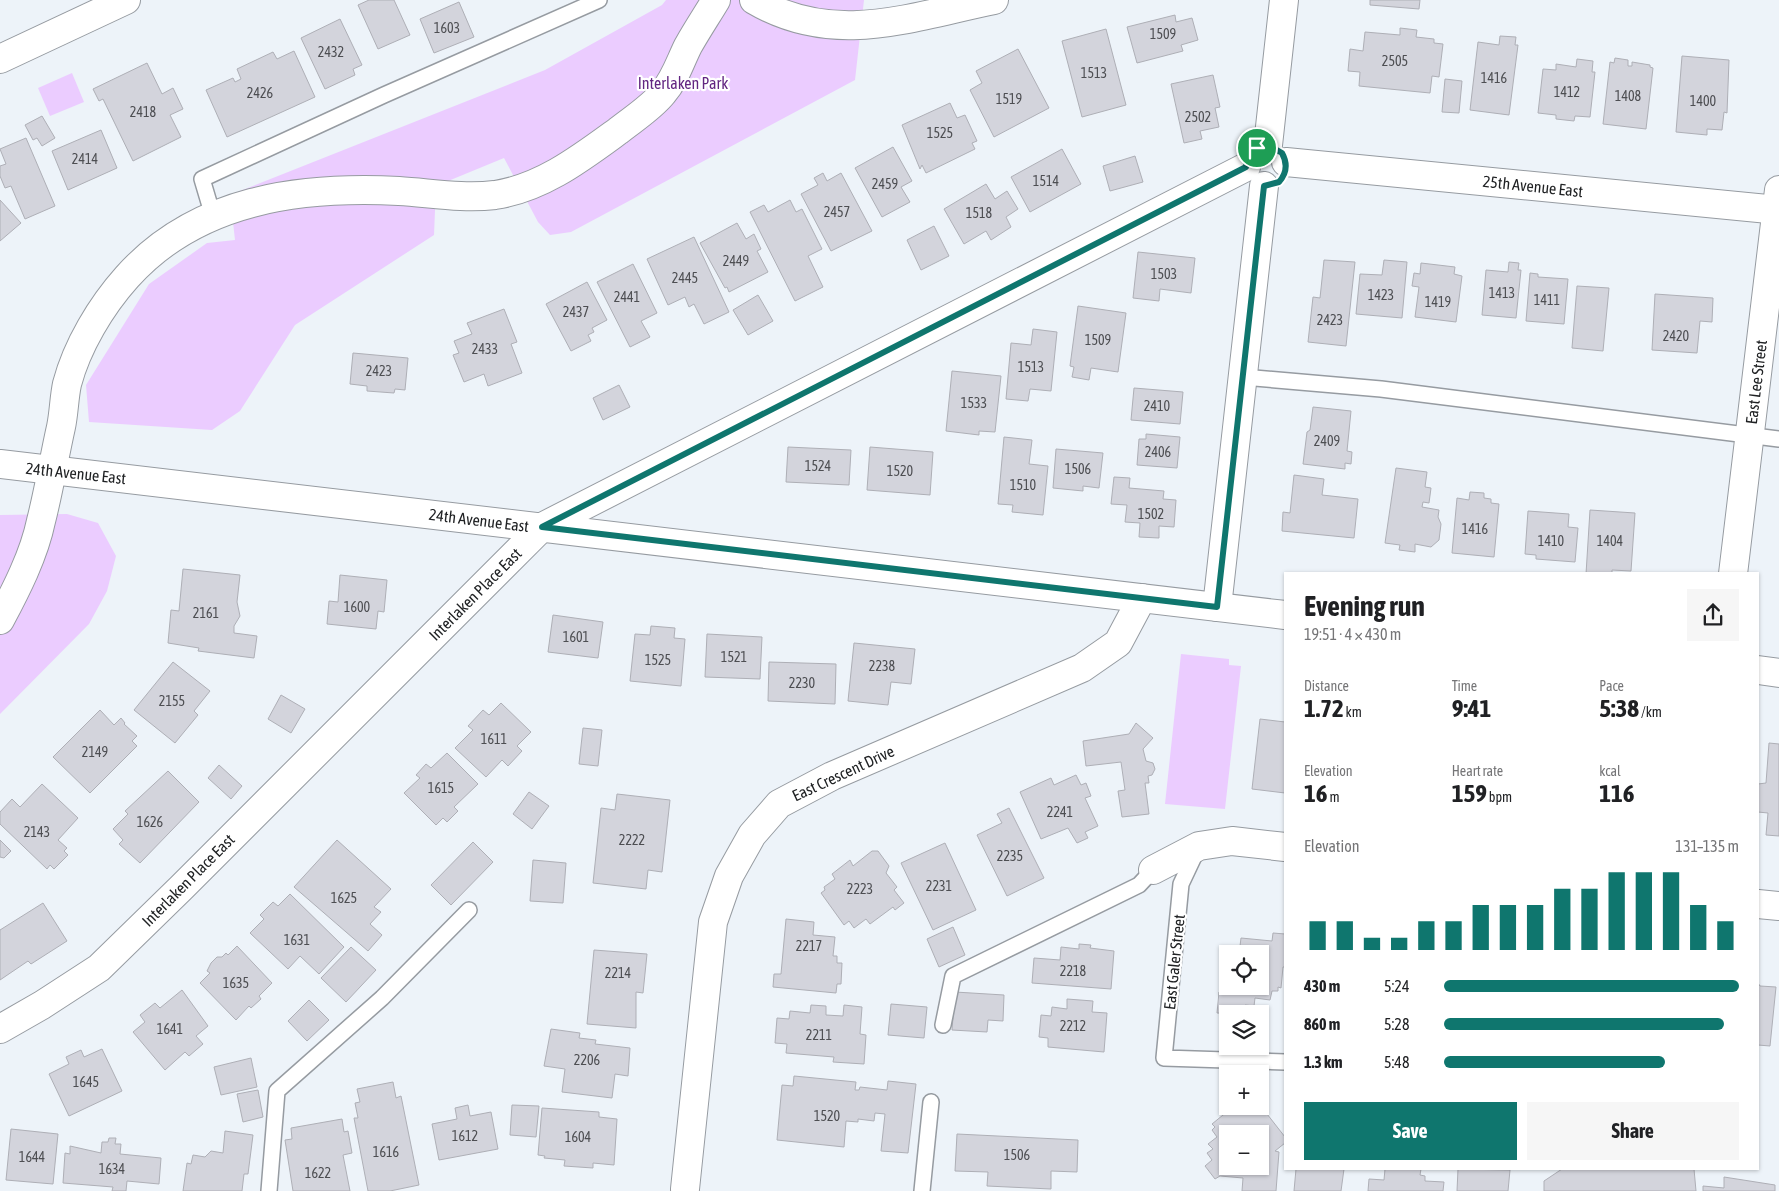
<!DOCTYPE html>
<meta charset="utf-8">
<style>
body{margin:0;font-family:"Asap Condensed",sans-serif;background:#f6f6f6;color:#202124;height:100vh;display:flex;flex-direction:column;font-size:19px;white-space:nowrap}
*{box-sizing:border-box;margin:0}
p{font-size:16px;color:#757577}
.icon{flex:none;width:28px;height:28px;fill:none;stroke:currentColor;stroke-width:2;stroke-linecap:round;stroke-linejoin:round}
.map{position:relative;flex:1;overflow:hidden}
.sheet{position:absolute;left:1284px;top:572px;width:475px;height:598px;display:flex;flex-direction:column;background:#fff;border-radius:0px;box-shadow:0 1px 4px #0004}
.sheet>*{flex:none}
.fabs{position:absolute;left:1219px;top:945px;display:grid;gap:10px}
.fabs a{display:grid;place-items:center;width:50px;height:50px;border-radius:0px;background:#fff;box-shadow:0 1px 4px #0004;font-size:25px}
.pin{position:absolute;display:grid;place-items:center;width:42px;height:42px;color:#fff;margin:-21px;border:2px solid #fff;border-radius:50%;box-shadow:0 1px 5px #0007}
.round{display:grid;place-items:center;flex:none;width:52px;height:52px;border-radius:0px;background:#f6f6f6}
.overview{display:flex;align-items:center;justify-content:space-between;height:85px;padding:0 20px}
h1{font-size:28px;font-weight:700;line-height:38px}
.figures{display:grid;grid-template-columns:repeat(3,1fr);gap:8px;height:85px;padding:5px 20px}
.figures div{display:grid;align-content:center}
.figures b{font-size:25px;font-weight:700}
.figures small{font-size:14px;font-weight:400}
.figures p{font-size:14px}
.chart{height:140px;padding:10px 20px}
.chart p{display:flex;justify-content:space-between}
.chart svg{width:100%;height:90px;margin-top:5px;stroke:#0f766e;stroke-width:6}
.action{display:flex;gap:10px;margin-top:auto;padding:10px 20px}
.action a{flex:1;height:58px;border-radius:0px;background:#0f766e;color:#fff;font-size:20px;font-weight:700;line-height:58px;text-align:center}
.action a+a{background:#f6f6f6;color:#202124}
ul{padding:0 20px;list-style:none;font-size:16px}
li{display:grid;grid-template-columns:80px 60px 1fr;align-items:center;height:38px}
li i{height:12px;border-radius:6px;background:#0f766e}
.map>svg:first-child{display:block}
.green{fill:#ebccff}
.building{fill:#d3d4dc;stroke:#aeafb6;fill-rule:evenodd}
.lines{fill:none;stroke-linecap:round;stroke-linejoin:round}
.service-casing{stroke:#969ba1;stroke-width:18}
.minor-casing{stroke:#969ba1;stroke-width:30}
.tertiary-casing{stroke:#969ba1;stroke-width:30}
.primary-casing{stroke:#969ba1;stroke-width:30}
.service{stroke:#fff;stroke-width:15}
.minor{stroke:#fff;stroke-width:28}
.tertiary{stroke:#fff;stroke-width:28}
.primary{stroke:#fff;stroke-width:28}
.route-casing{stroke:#fff;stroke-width:10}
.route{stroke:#0f766e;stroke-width:6}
.labels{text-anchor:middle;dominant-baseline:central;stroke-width:4.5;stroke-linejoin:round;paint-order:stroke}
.number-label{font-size:14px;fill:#4d4e52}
.park-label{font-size:16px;fill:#622581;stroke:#fff}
.street-label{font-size:16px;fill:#202224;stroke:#fff}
</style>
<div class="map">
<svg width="1779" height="1191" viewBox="0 0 1779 1191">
<rect width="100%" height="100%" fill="#edf3f9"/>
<g class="green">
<path d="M666,0h198l-9,80 -284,152 -21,3 -12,-13 -34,-64 -68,28 -2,49 -139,90 -55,86 -28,19 -123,-8 -3,-37 63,-101 58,-41 28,-3 -5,-45 315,-125 117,-65z"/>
<path d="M72,73l12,29 -34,14 -12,-28z"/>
<path d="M67,514l31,9 18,33 -9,35 -18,33 -89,90v-199z"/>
<path d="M1181,654l48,5v6l12,1 -16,143 -60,-5z"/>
</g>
<g class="building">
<path d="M369,0h25l16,35 -32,14 -20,-44z"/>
<path d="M1370,0h50l-1,9 -49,-4z"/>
<path d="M459,2l15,35 -40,16 -14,-34z"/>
<path d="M1175,15l1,7 16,-4 6,22 -17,5 2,6 -46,12 -10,-36z"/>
<path d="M340,19l22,46 -9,4 2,6 -30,14 -24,-51z"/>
<path d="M1400,28l17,2 -1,7 18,2v4l9,1 -4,33 -7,-1 -2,17 -71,-7 1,-14 -12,-1 2,-22 13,2 2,-19 35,3z"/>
<path d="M1106,29l20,76 -44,12 -20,-76z"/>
<path d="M1500,36l16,1 -1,8h3l-9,70 -39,-5 8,-68 21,3z"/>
<path d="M1018,49l31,59 -55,29 -24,-47 12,-7 -6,-12z"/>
<path d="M294,51l21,46 -88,40 -21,-47 27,-12 2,4 6,-3 -4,-10 36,-17 4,7z"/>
<path d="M1682,56l47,4 -2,53 -3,-1 -2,18 -15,-1v6l-31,-3z"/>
<path d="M1615,58l13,2v6h4v-4l18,3v2l3,1 -7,61 -43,-5 7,-62 4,1z"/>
<path d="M1577,59l16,2 -1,11h3l-5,45 -15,-1 -1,5 -18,-2v-4l-18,-2 5,-44 13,1v-6l20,3z"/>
<path d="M147,63l15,31 11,-6 10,21 -13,6 11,22 -48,24 -30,-62 -4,2 -6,-12z"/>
<path d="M1213,75l7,32 -5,1 4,19 -19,4 2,8 -18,4 -13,-59z"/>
<path d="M1445,79l17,2 -3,32 -17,-1z"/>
<path d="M950,103l7,15 8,-3 12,26 -5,2 3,6 -49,24 -4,-8 -2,4 -18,-44z"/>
<path d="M42,116l13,22 -13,8 -5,-8 -4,2 -8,-15z"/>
<path d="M101,130l16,38 -49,22 -16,-39z"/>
<path d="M26,138l29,68 -30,13 -14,-33 -6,2 -5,-12v-10l6,-2 -6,-15z"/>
<path d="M893,147l19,34 -11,6 9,15 -28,15 -27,-49z"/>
<path d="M1062,149l19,35 -51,28 -19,-35z"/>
<path d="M1135,156l8,26 -33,9 -7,-25z"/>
<path d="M823,173l4,8 14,-8 31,58 -41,20 -30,-57 17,-9 -4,-7z"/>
<path d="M986,184l9,15 12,-8 11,18 -12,8 5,10 -20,13 -5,-9 -22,13 -20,-35z"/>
<path d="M0,200l21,23 -21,18z"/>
<path d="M790,200l6,12 6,-3 20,40 -14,7 15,31 -28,14 -45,-89 14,-7 4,7z"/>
<path d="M737,223l9,16 8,-5 7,15 -4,2 11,21 -39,20 -2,-5 -2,1 -25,-45z"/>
<path d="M934,226l15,30 -28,14 -14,-30z"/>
<path d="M694,237l35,75 -25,12 -10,-20 -5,3 -4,-10 -17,8 -21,-46z"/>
<path d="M1138,252l57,6 -4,35 -31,-4 -1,12 -26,-3z"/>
<path d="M1324,260l31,2 -9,84 -38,-4 5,-45 7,1z"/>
<path d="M1384,260l23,2 -5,56 -46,-4 4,-40 22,1z"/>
<path d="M1509,262l10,1 -1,7h3l-5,48 -34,-3 4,-45 22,2z"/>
<path d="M1421,263l34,4 -1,7 8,2 -6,46 -41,-5 4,-30 -7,-1 2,-13 6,1z"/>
<path d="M633,264l24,49 -16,8 9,16 -20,10 -33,-65z"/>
<path d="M1530,273l8,1v3l30,2 -4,45 -38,-3z"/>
<path d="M587,282l20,38 -15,8 2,4 -6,3 3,6 -20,10 -25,-47z"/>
<path d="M1577,286l32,2 -6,63 -31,-3z"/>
<path d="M1655,294l58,4 -1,24 -12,-1 -3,32 -45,-3z"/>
<path d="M758,295l15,26 -25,14 -15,-25z"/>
<path d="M1078,306l48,7 -8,59 -27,-4 -2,12 -17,-3 2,-10 -4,-1z"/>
<path d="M504,309l13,33 -6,2 11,29 -34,13 -4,-12 -20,8 -11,-27 6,-2 -5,-12 18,-7 -5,-11z"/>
<path d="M1033,329l24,3 -6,59 -21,-2 -2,12 -22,-2 5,-56 20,2z"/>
<path d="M353,353l55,5 -3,32 -10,-1 -1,4 -27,-2v-5l-17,-2z"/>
<path d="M952,371l49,5 -6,56 -16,-1v4l-33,-4z"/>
<path d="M619,385l11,22 -27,13 -10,-22z"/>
<path d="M1134,388l49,4 -3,32 -49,-4z"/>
<path d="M1313,407l38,4 -4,40 5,1 -1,12 -6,-1v6l-42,-5 4,-32 3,-2z"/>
<path d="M1146,434l34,3 -3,31 -40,-3 2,-26h7z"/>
<path d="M1004,437l28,3 -3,24 19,2 -5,49 -31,-3 1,-7 -15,-1z"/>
<path d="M788,447l63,3 -2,35 -63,-3z"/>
<path d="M870,447l63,5 -3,43 -63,-5z"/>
<path d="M1056,449l47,4 -4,35 -16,-2v5l-30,-3z"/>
<path d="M1396,468l31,4 -2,15 6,1 -2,15 -6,-1 -1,5 17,3 -1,7 3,7 -2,16 -8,7 -16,-3v8l-16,-2 1,-5 -15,-2z"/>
<path d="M1294,475l30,4 -2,16 36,4 -4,39 -72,-7 1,-19 7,1z"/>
<path d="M1114,477l16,1 -1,10 35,3 -1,8 13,1 -2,27 -15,-1v12l-20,-1 1,-14 -15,-1 2,-17 -16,-1z"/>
<path d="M1470,492l14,1v5l7,1v4l8,1 -5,53 -42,-4 5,-55 12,2z"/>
<path d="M1590,510l45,3 -4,58 -19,-1v4h-26z"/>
<path d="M1528,511l41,3 -1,13 10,1 -3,34 -39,-3v-4l-11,-1z"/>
<path d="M183,569l57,6 -3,27 3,14 -6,10v7l23,3 -3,22 -56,-7 1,-3 -31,-5 3,-33 8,1z"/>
<path d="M340,575l47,5 -3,32 -6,-1 -2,18 -49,-5 2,-23 9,1z"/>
<path d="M553,615l50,7 -5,36 -50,-6z"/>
<path d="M651,626l24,2 -1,10 11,1 -4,47 -51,-5 5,-47 15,1z"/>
<path d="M707,634l55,3 -2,42 -55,-2z"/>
<path d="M854,643l61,6 -4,35 -20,-2 -3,23 -40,-4z"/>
<path d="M173,662l37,29 -16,20 4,4 -23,28 -41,-33z"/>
<path d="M769,662l67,2 -1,40 -67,-3z"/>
<path d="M281,695l24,14 -14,24 -23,-14z"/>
<path d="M501,703l30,29 -14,14 5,5 -14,15 -6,-6 -16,17 -31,-29 18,-18 -5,-4 15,-16 6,5z"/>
<path d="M100,710l14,15 7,-7 4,5 -1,1 13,12 -5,5 5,5 -47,47 -37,-36z"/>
<path d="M1260,719l25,3v71l-33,-4z"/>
<path d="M1136,723l17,15 -10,11 3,12 7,2 2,6 -3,6 -4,1 1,7h-4l4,31 -27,3 -4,-26 7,-1 -4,-28 -35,4 -3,-25 46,-7z"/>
<path d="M583,728l19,2 -4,36 -19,-2z"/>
<path d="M1769,743l10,1v92l-13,-1 2,-22 -10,-1v-28l8,-1z"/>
<path d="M447,753l31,31 -24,23 4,4 -11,11 -4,-4 -7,7 -32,-32 16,-15 -4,-3 10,-11 5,4z"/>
<path d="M219,765l23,21 -11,13 -23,-21z"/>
<path d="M168,771l31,31 -59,61 -21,-19 4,-4 -10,-11 15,-15 -3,-3z"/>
<path d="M1076,775l5,10 5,-2 5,13 -6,2 13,28 -13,6 3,6 -11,5 -9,-15 -27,11 -21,-47 31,-14 3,7z"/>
<path d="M42,784l36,34 -20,22 9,8 -3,3 4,4 -14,14 -4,-4 -3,4 -47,-45v-12l12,-13 8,8z"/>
<path d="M529,792l20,14 -17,23 -19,-15z"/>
<path d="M617,794l53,6 -8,72 -14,-2 -2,19 -53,-6 8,-75 14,2z"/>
<path d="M1009,808l35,70 -37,18 -30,-61 25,-12 -5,-9z"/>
<path d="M0,840l11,11 -7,7 -4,-1z"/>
<path d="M337,840l54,49 -17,18 7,5 -11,12 12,11 -14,16 -74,-64z"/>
<path d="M473,842l20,20 -42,43 -20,-20z"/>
<path d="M945,843l31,67 -43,20 -32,-67z"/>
<path d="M872,851h6l11,15 -3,7 11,14 -3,3 10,13 -9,7 -2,-3 -23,17 -4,-5 -12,9 -5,-7 -5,4 -23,-32 4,-3 -1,-3 11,-8 -3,-5 18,-14 3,6z"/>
<path d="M533,860l33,3 -3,40 -33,-2z"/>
<path d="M290,894l54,53 -25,27 -19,-18 -12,13 -38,-36 14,-14 -4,-4 13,-13 5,4z"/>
<path d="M43,903l24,38 -36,23 -3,-3 -28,19v-50z"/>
<path d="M786,919l28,3 -1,13 22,2 -2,19h4v7h5l-1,21h-4l-1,9 -63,-6 1,-13h7z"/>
<path d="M953,927l12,28 -26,12 -12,-28z"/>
<path d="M1273,933l12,1v33h-2l-2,21 -3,-1v4h-6l-2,9 -15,-2 -1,8 -9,-1 -1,9 -27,-1 2,-21 12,1v-6l-11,-1 1,-6h5l1,-12 1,18h32v-32h-21l2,-16 31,3z"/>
<path d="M1079,944l12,1 -1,3 24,3 -3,38 -79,-6 2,-25 26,2 1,-13 18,2z"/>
<path d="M237,946l35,37 -13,13 2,3 -10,9 -2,-2 -13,14 -36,-37 10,-10 -3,-2 4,-8 6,-6h5l4,-4 2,2z"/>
<path d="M351,947l25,23 -30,32 -25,-24z"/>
<path d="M594,950l53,4 -4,39 -7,-1v36l-49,-4z"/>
<path d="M1758,983l2,3 16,1 -6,59 -12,-1z"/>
<path d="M182,990l26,36 -12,10 7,8 -14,12 -4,-4 -20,18 -32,-38 12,-10 -5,-7 15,-12 5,5z"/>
<path d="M955,992l49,3 -1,26 -15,-1 -1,12 -35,-2z"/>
<path d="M1067,999l26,2 -1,11 15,1 -3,39 -56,-5v-9l-9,-1 2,-22 10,1 1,-9 15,2z"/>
<path d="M309,1000l20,20 -22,21 -19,-20z"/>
<path d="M891,1004l36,3 -3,31 -36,-3z"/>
<path d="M811,1005l15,1v9l17,1 1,-11 18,2 -2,27 6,1 -2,29 -31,-2 1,-5 -48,-4 1,-9 -12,-1 2,-25 12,1 1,-8 20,2z"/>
<path d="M551,1029l29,4 -1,5 17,2 -1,4 35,4 -2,28 -13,-2 -3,24 -50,-6 3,-23 -21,-3z"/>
<path d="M102,1049l20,42 -53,25 -20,-42 20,-10 -3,-7 15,-7 3,7z"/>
<path d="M251,1058l6,29 -36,8 -7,-28z"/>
<path d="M794,1076l62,6 -1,8h4l1,-3 27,3 1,-9 28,3 -8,69 -27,-2 4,-37 -10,-1 -1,8 -16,-2v3l-12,-1 -2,26 -67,-7 5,-55 11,1z"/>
<path d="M393,1082l3,16 5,-2 18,89 -29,6h-22l-14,-73h4l-3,-15 5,-1 -3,-13z"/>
<path d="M258,1090l5,27 -20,5 -6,-28z"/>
<path d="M468,1105l2,11 21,-4 7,37 -59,11 -7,-36 25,-5 -2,-11z"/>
<path d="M512,1105l27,1 -3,31 -26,-2z"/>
<path d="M1260,1105l25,32v6l-10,8 4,1 -3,39h-34l1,-13 -23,-2 -5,3 -10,-13 7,-6 -5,-7 6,-4 -5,-5 9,-7 -5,-7 3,-3 -3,-3 22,-18zM1228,1134h32v32h-32z"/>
<path d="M542,1108l57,4v5l18,2 -3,46 -21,-2v5l-29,-2 1,-6 -21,-2 1,-2 -7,-1z"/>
<path d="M342,1119l2,13 4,-1 4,22 -9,2 7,36h-57l-8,-51 7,-1 -1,-11z"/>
<path d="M11,1129l47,5 -5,50 -47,-4z"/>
<path d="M225,1131l28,4 -5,39h-4l-2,17h-59l4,-28 4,1 2,-9 12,2 6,-6 12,2z"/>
<path d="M957,1134l121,6 -1,32 -26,-1v18l-64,-3 1,-14 -33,-1z"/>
<path d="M109,1138h7l-1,6h6l-1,10 41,4 -2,26 -32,-3 -1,10h-14l1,-4 -50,-4 2,-30 5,1v-8l31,7 1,-11h6z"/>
<path d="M1296,1169h48l-3,22h-47z"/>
<path d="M1385,1169h36l-1,6 5,1v5l19,1 -1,9h-75l1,-12 15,1z"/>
<path d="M1458,1169l52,1 -2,21h-51z"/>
<path d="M1562,1169h132l2,22h-152v-10z"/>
<path d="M1724,1177l51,8v6h-72v-5l21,2z"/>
</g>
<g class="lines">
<g class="service-casing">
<g id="service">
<path d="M213,216l-11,-37 182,-84 215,-95"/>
<path d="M1243,377l138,12 398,50"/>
<path d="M1198,848l-17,36 -17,174 121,4"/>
<path d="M943,1025l10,-49 186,-91 14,-15"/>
<path d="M269,1191l8,-100 105,-93 87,-88"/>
<path d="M922,1191l9,-89"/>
</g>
</g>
<g class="minor-casing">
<g id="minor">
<path d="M754,0c80,47 156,17 240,0"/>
<path d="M1268,145l16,-145"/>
<path d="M1286,162l493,48"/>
<path d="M1733,574l46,-384"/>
<path d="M1217,607l47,-421"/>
<path d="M0,620c16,-30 34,-65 41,-99 8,-31 13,-63 20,-94 3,-14 3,-29 6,-43 10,-38 34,-78 60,-107 70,-78 173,-91 272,-86 32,2 64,8 96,4 47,-7 86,-37 123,-64 15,-12 33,-23 45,-38 12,-14 17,-31 25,-47 9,-16 19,-31 28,-46"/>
<path d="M1153,870l46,-24 33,-5 53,6"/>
<path d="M1758,904l21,2"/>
<path d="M0,1029l42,-24 57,-37 82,-80 361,-361 704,-360"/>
<path d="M685,1189l28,-267 16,-46 23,-41 27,-31 53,-28 250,-108 36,-25 24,-45"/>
</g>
</g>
<g class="tertiary-casing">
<path id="tertiary" d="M0,59l126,-59"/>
</g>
<g class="primary-casing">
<g id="primary">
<path d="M0,464l1285,151"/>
<path d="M1758,670l21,3"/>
</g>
</g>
<use href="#service" class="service"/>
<use href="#minor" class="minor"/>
<use href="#tertiary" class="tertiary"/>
<use href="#primary" class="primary"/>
</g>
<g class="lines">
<g class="route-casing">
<path id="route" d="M1268,145l14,8c6,11 5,20 -3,29l-15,4 -47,421 -675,-80 704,-360c1,-13 9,-21 22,-22z"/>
</g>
<use href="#route" class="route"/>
</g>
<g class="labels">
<g class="number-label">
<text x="447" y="28">1603</text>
<text x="1163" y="34">1509</text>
<text x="331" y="52">2432</text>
<text x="1395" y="61">2505</text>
<text x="1094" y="73">1513</text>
<text x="1494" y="78">1416</text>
<text x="1567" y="92">1412</text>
<text x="260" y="93">2426</text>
<text x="1628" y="96">1408</text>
<text x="1009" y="99">1519</text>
<text x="1703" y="101">1400</text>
<text x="143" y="112">2418</text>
<text x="1198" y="117">2502</text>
<text x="940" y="133">1525</text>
<text x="85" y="159">2414</text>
<text x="1046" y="181">1514</text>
<text x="885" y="184">2459</text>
<text x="837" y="212">2457</text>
<text x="979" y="213">1518</text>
<text x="736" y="261">2449</text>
<text x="1164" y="274">1503</text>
<text x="685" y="278">2445</text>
<text x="1502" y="293">1413</text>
<text x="1381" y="295">1423</text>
<text x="627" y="297">2441</text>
<text x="1547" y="300">1411</text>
<text x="1438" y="302">1419</text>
<text x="576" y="312">2437</text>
<text x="1330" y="320">2423</text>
<text x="1676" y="336">2420</text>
<text x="1098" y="340">1509</text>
<text x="485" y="349">2433</text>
<text x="1031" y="367">1513</text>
<text x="379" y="371">2423</text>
<text x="974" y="403">1533</text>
<text x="1157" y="406">2410</text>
<text x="1327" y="441">2409</text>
<text x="1158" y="452">2406</text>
<text x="818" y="466">1524</text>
<text x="1078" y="469">1506</text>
<text x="900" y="471">1520</text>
<text x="1023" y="485">1510</text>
<text x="1151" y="514">1502</text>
<text x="1475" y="529">1416</text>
<text x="1551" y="541">1410</text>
<text x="1610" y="541">1404</text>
<text x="357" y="607">1600</text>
<text x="206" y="613">2161</text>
<text x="576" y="637">1601</text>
<text x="734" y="657">1521</text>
<text x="658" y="660">1525</text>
<text x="882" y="666">2238</text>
<text x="802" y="683">2230</text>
<text x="172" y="701">2155</text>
<text x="494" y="739">1611</text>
<text x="95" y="752">2149</text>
<text x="441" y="788">1615</text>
<text x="1060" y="812">2241</text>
<text x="150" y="822">1626</text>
<text x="37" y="832">2143</text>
<text x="632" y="840">2222</text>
<text x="1010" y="856">2235</text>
<text x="939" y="886">2231</text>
<text x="860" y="889">2223</text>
<text x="344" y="898">1625</text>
<text x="297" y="940">1631</text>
<text x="809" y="946">2217</text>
<text x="1073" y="971">2218</text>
<text x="618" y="973">2214</text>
<text x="236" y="983">1635</text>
<text x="1073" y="1026">2212</text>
<text x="170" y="1029">1641</text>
<text x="819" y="1035">2211</text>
<text x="587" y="1060">2206</text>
<text x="86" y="1082">1645</text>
<text x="827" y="1116">1520</text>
<text x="465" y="1136">1612</text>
<text x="578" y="1137">1604</text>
<text x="386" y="1152">1616</text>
<text x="1017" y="1155">1506</text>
<text x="32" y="1157">1644</text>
<text x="112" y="1169">1634</text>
<text x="318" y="1173">1622</text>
</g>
<g class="park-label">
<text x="683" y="83">Interlaken Park</text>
</g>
<g class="street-label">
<text transform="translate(1533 186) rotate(6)">25th Avenue East</text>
<text transform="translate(1756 382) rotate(-83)">East Lee Street</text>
<text transform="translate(76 473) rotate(6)">24th Avenue East</text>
<text transform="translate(479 520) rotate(7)">24th Avenue East</text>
<text transform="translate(475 594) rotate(-45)">Interlaken Place East</text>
<text transform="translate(843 773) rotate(-25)">East Crescent Drive</text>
<text transform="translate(188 880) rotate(-45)">Interlaken Place East</text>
<text transform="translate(1174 962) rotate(-84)">East Galer Street</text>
</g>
</g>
</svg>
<div class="fabs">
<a><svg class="icon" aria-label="locate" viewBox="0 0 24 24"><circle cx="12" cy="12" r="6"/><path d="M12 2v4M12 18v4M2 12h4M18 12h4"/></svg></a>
<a><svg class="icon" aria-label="layers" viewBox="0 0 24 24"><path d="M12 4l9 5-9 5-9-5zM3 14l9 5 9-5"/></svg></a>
<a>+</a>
<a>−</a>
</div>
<div class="pin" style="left:1257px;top:148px;background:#1e9e55"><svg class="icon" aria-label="arrive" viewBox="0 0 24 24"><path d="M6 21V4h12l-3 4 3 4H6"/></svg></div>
<section class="sheet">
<div class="overview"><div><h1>Evening run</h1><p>19:51 · 4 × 430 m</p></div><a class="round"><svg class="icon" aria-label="share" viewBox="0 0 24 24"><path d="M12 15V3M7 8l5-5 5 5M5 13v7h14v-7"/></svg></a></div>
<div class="figures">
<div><p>Distance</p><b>1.72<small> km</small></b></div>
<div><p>Time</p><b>9:41</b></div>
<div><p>Pace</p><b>5:38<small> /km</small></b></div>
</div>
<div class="figures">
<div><p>Elevation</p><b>16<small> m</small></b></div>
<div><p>Heart rate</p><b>159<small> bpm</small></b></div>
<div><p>kcal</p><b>116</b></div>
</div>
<div class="chart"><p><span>Elevation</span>131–135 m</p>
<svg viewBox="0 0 160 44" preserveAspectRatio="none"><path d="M5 44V30M15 44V30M25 44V38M35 44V38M45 44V30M55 44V30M65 44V22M75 44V22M85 44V22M95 44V14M105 44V14M115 44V6M125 44V6M135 44V6M145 44V22M155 44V30"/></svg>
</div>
<ul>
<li><b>430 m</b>5:24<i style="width:100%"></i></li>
<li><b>860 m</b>5:28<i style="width:95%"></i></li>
<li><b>1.3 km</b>5:48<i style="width:75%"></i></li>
</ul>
<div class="action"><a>Save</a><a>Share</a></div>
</section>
</div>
